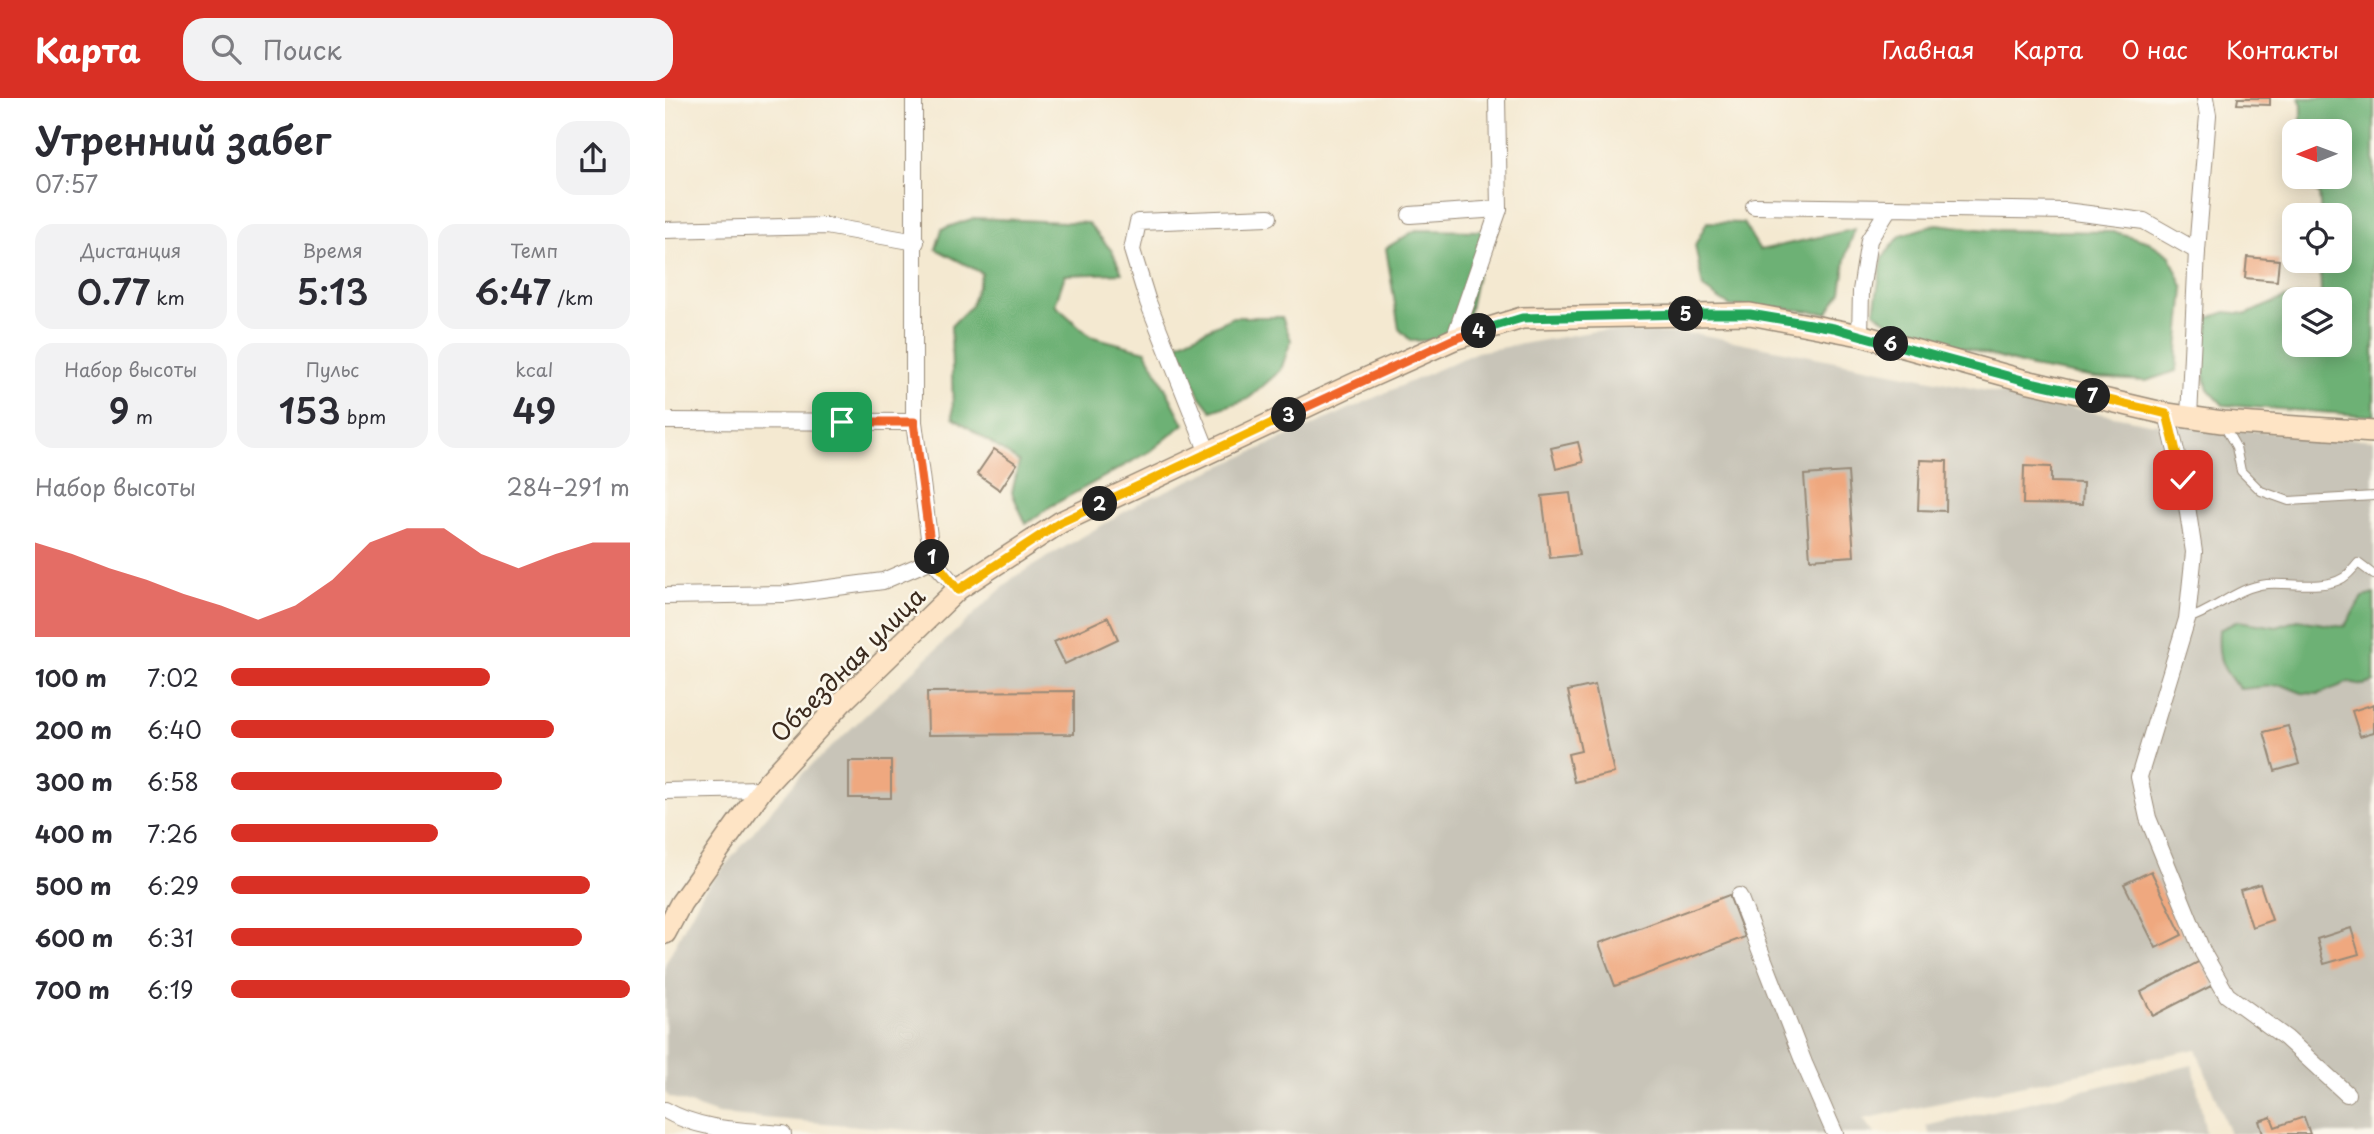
<!DOCTYPE html>
<html lang="ru">
<meta charset="utf-8">
<style>
body{margin:0;font-family:"Playpen Sans",sans-serif;background:#f2f2f3;color:#2b2b33;height:100vh;display:flex;flex-direction:column;font-size:26px;white-space:nowrap}
*{box-sizing:border-box;margin:0}
p{font-size:23px;color:#7c7c81}
.icon{flex:none;width:38px;height:38px;fill:none;stroke:currentColor;stroke-width:2;stroke-linecap:round;stroke-linejoin:round}
.map{position:relative;flex:1;overflow:hidden}
.sheet{display:flex;flex-direction:column;background:#fff;width:665px}
.sheet>*{flex:none}
.needle{width:46px;rotate:269deg}
.fabs{position:absolute;left:1617px;top:21px;display:grid;gap:14px}
.fabs a{display:grid;place-items:center;width:70px;height:70px;border-radius:14px;background:#fff;box-shadow:0 4px 18px #0003;font-size:35px}
.pin{position:absolute;display:grid;place-items:center;width:60px;height:60px;color:#fff;margin:-30px;border-radius:14px;box-shadow:0 4px 10px #0006}
.km{position:absolute;width:35px;height:35px;margin:-18px;border-radius:50%;background:#222;color:#fff;font-size:19px;line-height:35px;text-align:center}
.round{display:grid;place-items:center;flex:none;width:74px;height:74px;border-radius:21px;background:#f2f2f3}
.overview{display:flex;align-items:center;justify-content:space-between;height:119px;padding:0 35px}
h1{font-size:38px;font-weight:600;line-height:52px}
.figures{display:grid;grid-template-columns:repeat(3,1fr);gap:10px;height:119px;padding:7px 35px}
.figures div{display:grid;align-content:center;border-radius:18px;background:#f2f2f3;text-align:center}
.figures b{font-size:35px;font-weight:600}
.figures small{font-size:19px;font-weight:400}
.figures p{font-size:19px}
.chart{height:196px;padding:14px 35px}
.chart p{display:flex;justify-content:space-between}
.chart svg{width:100%;height:126px;margin-top:7px;fill:#d93025;opacity:.7}
ul{padding:0 35px;list-style:none;font-size:23px}
li{display:grid;grid-template-columns:112px 84px 1fr;align-items:center;height:52px}
li i{height:18px;border-radius:9px;background:#d93025}
header{display:flex;align-items:center;gap:42px;box-sizing:border-box;height:98px;padding:0 35px;background:#d93025;color:#fff}
header strong{font-size:33px}
nav{display:flex;gap:38px;margin-inline-start:auto;font-size:24px}
.search{width:490px;height:63px;background:#f2f2f3;display:flex;align-items:center;gap:18px;box-sizing:border-box;padding:0 24px;border-radius:21px;color:#7c7c81;font-size:26px}
main{display:flex;flex:1;min-height:0}
.map>svg:first-child{display:block}
.industrial{fill:#c8c4b8}
.forest{fill:#6db174;stroke:#546e49;stroke-width:2;fill-rule:evenodd}
.building{fill:#efa87f}
.lines{fill:none;stroke-linecap:round;stroke-linejoin:round}
.service-casing{stroke:#988a78;stroke-width:10}
.minor-casing{stroke:#988a78;stroke-width:18}
.secondary-casing{stroke:#988a78;stroke-width:24}
.service{stroke:#fff;stroke-width:8}
.minor{stroke:#fff;stroke-width:16}
.secondary{stroke:#fee4c5;stroke-width:21}
.split-1-casing{stroke:#fff;stroke-width:14}
.split-2-casing{stroke:#fff;stroke-width:14}
.split-3-casing{stroke:#fff;stroke-width:14}
.split-4-casing{stroke:#fff;stroke-width:14}
.split-5-casing{stroke:#fff;stroke-width:14}
.split-6-casing{stroke:#fff;stroke-width:14}
.split-7-casing{stroke:#fff;stroke-width:14}
.split-8-casing{stroke:#fff;stroke-width:14}
.split-1{stroke:#f0652b;stroke-width:9}
.split-2{stroke:#f5b400;stroke-width:9}
.split-3{stroke:#f5b400;stroke-width:9}
.split-4{stroke:#f0652b;stroke-width:9}
.split-5{stroke:#22a559;stroke-width:9}
.split-6{stroke:#22a559;stroke-width:9}
.split-7{stroke:#22a559;stroke-width:9}
.split-8{stroke:#f5b400;stroke-width:9}
.labels{text-anchor:middle;dominant-baseline:central;stroke-width:5;stroke-linejoin:round;paint-order:stroke}
.street-label{font-size:24px;fill:#3b2a1e;stroke:#fbf7ec}
</style>
<header>
<strong>Карта</strong>
<div class="search"><svg class="icon" aria-label="search" viewBox="0 0 24 24"><circle cx="10" cy="10" r="6"/><path d="M15 15l6 6"/></svg>Поиск</div>
<nav><a>Главная</a><a>Карта</a><a>О нас</a><a>Контакты</a></nav>
</header>
<main>
<section class="sheet">
<div class="overview"><div><h1>Утренний забег</h1><p>07:57</p></div><a class="round"><svg class="icon" aria-label="share" viewBox="0 0 24 24"><path d="M12 15V3M7 8l5-5 5 5M5 13v7h14v-7"/></svg></a></div>
<div class="figures">
<div><p>Дистанция</p><b>0.77<small> km</small></b></div>
<div><p>Время</p><b>5:13</b></div>
<div><p>Темп</p><b>6:47<small> /km</small></b></div>
</div>
<div class="figures">
<div><p>Набор высоты</p><b>9<small> m</small></b></div>
<div><p>Пульс</p><b>153<small> bpm</small></b></div>
<div><p>kcal</p><b>49</b></div>
</div>
<div class="chart"><p><span>Набор высоты</span>284–291 m</p>
<svg viewBox="0 0 160 44" preserveAspectRatio="none"><path d="M0 44V11L10 15L20 20L30 24L40 29L50 33L60 38L70 33L80 24L90 11L100 6L110 6L120 15L130 20L140 15L150 11L160 11V44z"/></svg>
</div>
<ul>
<li><b>100 m</b>7:02<i style="width:65%"></i></li>
<li><b>200 m</b>6:40<i style="width:81%"></i></li>
<li><b>300 m</b>6:58<i style="width:68%"></i></li>
<li><b>400 m</b>7:26<i style="width:52%"></i></li>
<li><b>500 m</b>6:29<i style="width:90%"></i></li>
<li><b>600 m</b>6:31<i style="width:88%"></i></li>
<li><b>700 m</b>6:19<i style="width:100%"></i></li>
</ul>
</section>
<div class="map">
<svg width="1709" height="1036" viewBox="0 0 1709 1036">
<rect width="100%" height="100%" fill="#fbf7ec"/>
<filter id="ink" filterUnits="userSpaceOnUse"><feTurbulence type="fractalNoise" baseFrequency=".0143" numOctaves="2"/><feDisplacementMap in="SourceGraphic" scale="14" xChannelSelector="R" yChannelSelector="G"/><feConvolveMatrix kernelMatrix="1 2 1 2 8 2 1 2 1" color-interpolation-filters="sRGB"/></filter>
<filter id="wash" filterUnits="userSpaceOnUse"><feTurbulence type="fractalNoise" baseFrequency=".00686" numOctaves="4" result="noise"/><feDisplacementMap in="SourceGraphic" scale="28" xChannelSelector="R" yChannelSelector="G"/><feGaussianBlur stdDeviation="1.57" result="paint"/><feColorMatrix in="noise" values="0 0 0 0 0 0 0 0 0 0 0 0 0 0 0 0 0 1.4 0 .05"/><feComposite in="paint" operator="in"/></filter>
<g filter="url(#wash)">
<rect width="100%" height="100%" fill="#f4e9d1"/>
<g class="industrial">
<path d="M931,233l102,3 451,89 225,17v694h-144l-34,-85 -333,70 12,15h-922l-235,-20 -49,-17 -4,-5v-128l38,-72 97,-116 214,-199 129,-76 334,-149z"/>
<path d="M1528,967l13,69h-276l-4,-8z"/>
</g>
<g class="forest">
<path d="M1634,0h75v318l-151,-11 -15,-16 -5,-18 -3,-50 26,-9 21,2 37,-16 37,-4 -1,-33h20v-46h-19l-2,-21 -16,-13 -1,-4h38v-46h-40l2,-26zM1629,201h46v46h-46z"/>
<path d="M309,120l114,5 24,28 10,22 -57,2 -10,30 35,31 56,15 38,73 -33,27 -100,55 -25,18 -14,-31 7,-31 -66,-45 -2,-91 20,-20 11,-33 -46,-24 6,-20z"/>
<path d="M1042,124l36,1 17,27 95,-21 -8,23 -6,40 -14,21 -46,-5 -51,-2 -27,-18 -8,-43z"/>
<path d="M1272,126l50,6 129,2 33,10 21,14 14,33 -8,82 -30,10 -51,-3 -64,-11 -136,-39 -21,-17 9,-54 18,-22z"/>
<path d="M751,132l70,1 -19,92 -30,17 -26,1 -12,-12 -13,-81z"/>
<path d="M568,219h49l9,23 -10,30 -33,29 -36,12 -14,-18 -21,-49z"/>
<path d="M1709,496v88l-11,3 -14,-3 -30,12 -17,-1 -20,-8 -41,4c-20,-19 -24,-31 -22,-59l19,-9 39,6 21,-7 46,7 19,-30z"/>
</g>
<g id="blocks">
<g class="building">
<path d="M1573,0h32v7l-33,-1z"/>
<path d="M1582,159l32,3 -2,21 -32,-3z"/>
<path d="M913,344l5,20 -27,7 -5,-21z"/>
<path d="M329,351l23,15 -17,26 -23,-16z"/>
<path d="M1255,362l27,1 -1,50 -28,-1z"/>
<path d="M1359,368l27,1v15l32,1 -1,22 -59,-1z"/>
<path d="M1183,374l6,84 -44,3 -6,-84z"/>
<path d="M905,395l9,62 -29,3 -8,-62z"/>
<path d="M443,519l10,22 -53,25 -11,-22z"/>
<path d="M930,587l19,88 -40,9 -6,-28 13,-3 -13,-60z"/>
<path d="M409,593v43l-146,1 -1,-43z"/>
<path d="M1709,606v28l-14,4 -8,-25z"/>
<path d="M1623,628l11,38 -24,7 -11,-39z"/>
<rect x="184" y="663" width="42" height="37"/>
<path d="M1486,773l31,64 -26,13 -32,-64z"/>
<path d="M1595,786l12,36 -20,7 -12,-37z"/>
<path d="M1064,797l16,42 -130,49 -16,-43z"/>
<path d="M1686,830l8,26 -35,10 -7,-25z"/>
<path d="M1535,863l13,24 -60,31 -12,-24z"/>
<path d="M1606,1019l4,10 29,-10 6,17h-47l-4,-13z"/>
</g>
</g>
</g>
<g filter="url(#ink)">
<use href="#blocks" fill-opacity="0" stroke="#988a78" stroke-width="2"/>
<g class="lines">
<g class="service-casing">
<g id="service">
<path d="M1558,326l13,23 5,24 20,20 28,10 85,-5"/>
<path d="M1522,521c28,-8 49,-32 80,-35 20,-2 57,6 76,-6 5,-3 11,-10 15,-15l16,12"/>
</g>
</g>
<g class="minor-casing">
<g id="minor">
<path d="M249,0v324l18,138 26,29"/>
<path d="M1089,108l135,2"/>
<path d="M745,117l89,-6"/>
<path d="M0,132l161,-4 90,16"/>
<path d="M1195,237l1,-44 8,-51 20,-32 176,3 79,10 53,30"/>
<path d="M789,241l45,-130 -2,-111"/>
<path d="M1502,316l16,66 11,72 -7,67 -48,158 9,41 55,135 24,42 59,43 61,56"/>
<path d="M1524,319l8,-166 11,-136 -3,-17"/>
<path d="M0,323l249,1"/>
<path d="M543,355l-60,-151 -16,-52 6,-28 131,-5"/>
<path d="M0,498l119,-2 99,-13 49,-21"/>
<path d="M0,693l97,-2"/>
<path d="M1074,798l65,167 31,71"/>
<path d="M0,1012c36,21 77,20 118,24"/>
</g>
</g>
<g class="secondary-casing">
<path id="secondary" d="M0,835l16,-30 81,-114 80,-87 116,-113 103,-67 291,-137 102,-46 68,-21 228,-4 110,21 166,46 141,33 55,8 152,10"/>
</g>
<use href="#service" class="service"/>
<use href="#minor" class="minor"/>
<use href="#secondary" class="secondary"/>
</g>
</g>
<g class="lines" filter="url(#ink)">
<g class="split-1-casing">
<path id="split-1" d="M177,324h72l18,135"/>
</g>
<g class="split-2-casing">
<path id="split-2" d="M267,459l26,33 103,-68 39,-18"/>
</g>
<g class="split-3-casing">
<path id="split-3" d="M435,406l189,-89"/>
</g>
<g class="split-4-casing">
<path id="split-4" d="M624,317l165,-76 25,-8"/>
</g>
<g class="split-5-casing">
<path id="split-5" d="M814,233l43,-13 164,-4"/>
</g>
<g class="split-6-casing">
<path id="split-6" d="M1021,216h64l84,14 57,16"/>
</g>
<g class="split-7-casing">
<path id="split-7" d="M1226,246l135,37 67,15"/>
</g>
<g class="split-8-casing">
<path id="split-8" d="M1428,298l74,18 16,66"/>
</g>
<use href="#split-1" class="split-1"/>
<use href="#split-2" class="split-2"/>
<use href="#split-3" class="split-3"/>
<use href="#split-4" class="split-4"/>
<use href="#split-5" class="split-5"/>
<use href="#split-6" class="split-6"/>
<use href="#split-7" class="split-7"/>
<use href="#split-8" class="split-8"/>
</g>
<g class="labels">
<g class="street-label">
<text transform="translate(182 566) rotate(-45)">Объездная улица</text>
</g>
</g>
</svg>
<div class="fabs">
<a><svg class="needle" viewBox="-14 -14 28 28"><path d="M0-13l5 13h-10z" fill="#e53935"/><path d="M0 13l5-13h-10z" fill="#7c7c81"/></svg></a>
<a><svg class="icon" aria-label="locate" viewBox="0 0 24 24"><circle cx="12" cy="12" r="6"/><path d="M12 2v4M12 18v4M2 12h4M18 12h4"/></svg></a>
<a><svg class="icon" aria-label="layers" viewBox="0 0 24 24"><path d="M12 4l9 5-9 5-9-5zM3 14l9 5 9-5"/></svg></a>
</div>
<div class="pin" style="left:177px;top:324px;background:#1e9e55"><svg class="icon" aria-label="arrive" viewBox="0 0 24 24"><path d="M6 21V4h12l-3 4 3 4H6"/></svg></div>
<div class="pin" style="left:1518px;top:382px;background:#d93025"><svg class="icon" aria-label="check" viewBox="0 0 24 24"><path d="M5 12l5 5 9-10"/></svg></div>
<b class="km" style="left:267px;top:459px">1</b>
<b class="km" style="left:435px;top:406px">2</b>
<b class="km" style="left:624px;top:317px">3</b>
<b class="km" style="left:814px;top:233px">4</b>
<b class="km" style="left:1021px;top:216px">5</b>
<b class="km" style="left:1226px;top:246px">6</b>
<b class="km" style="left:1428px;top:298px">7</b>
</div>
</main>
